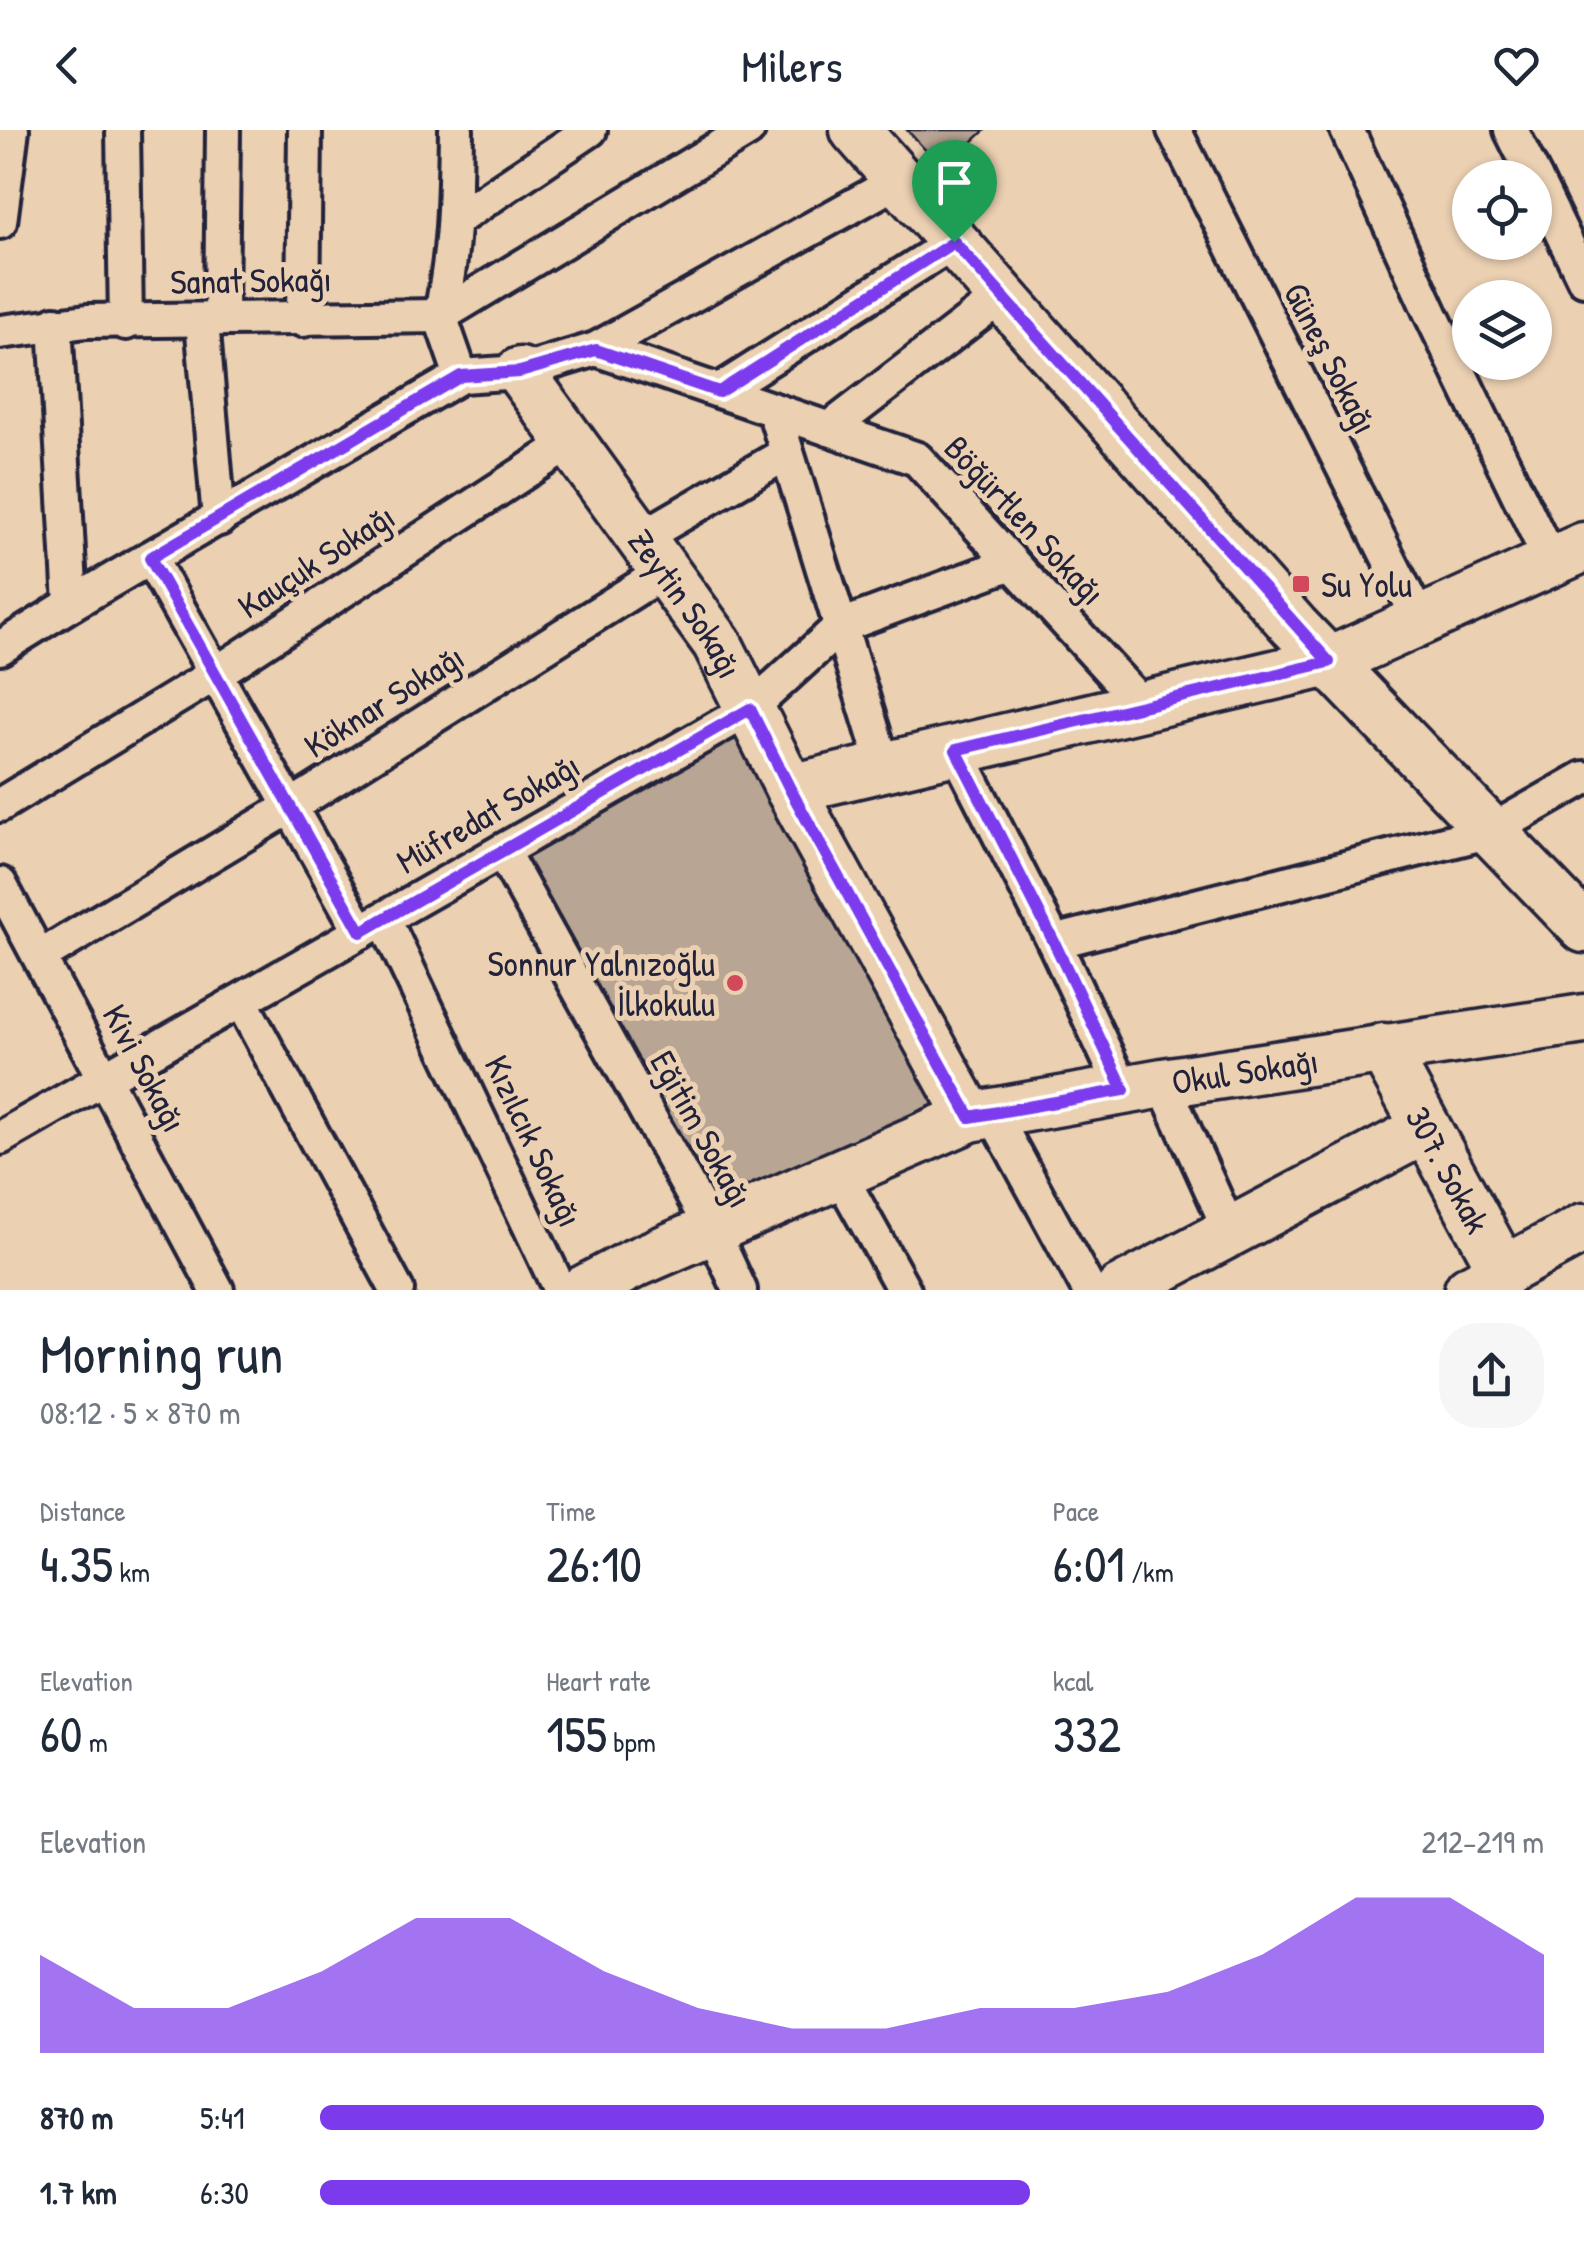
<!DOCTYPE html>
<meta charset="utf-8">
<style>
body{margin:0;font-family:"Patrick Hand",sans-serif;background:#f6f6f7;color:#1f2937;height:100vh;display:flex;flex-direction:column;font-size:38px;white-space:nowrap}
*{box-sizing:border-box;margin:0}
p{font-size:32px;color:#747a83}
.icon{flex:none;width:55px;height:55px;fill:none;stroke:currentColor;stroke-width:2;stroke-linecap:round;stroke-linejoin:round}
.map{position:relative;height:1160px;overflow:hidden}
.details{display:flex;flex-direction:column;background:#fff;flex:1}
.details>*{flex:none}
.controls{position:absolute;left:1452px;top:30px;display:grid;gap:20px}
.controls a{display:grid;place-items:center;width:100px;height:100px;border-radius:50%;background:#fff;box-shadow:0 2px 8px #0004;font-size:50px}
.pin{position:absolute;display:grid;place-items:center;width:85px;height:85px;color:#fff;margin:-102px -42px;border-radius:50% 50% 50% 0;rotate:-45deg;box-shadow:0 0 10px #0007}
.pin .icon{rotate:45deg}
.round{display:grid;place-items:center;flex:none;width:105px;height:105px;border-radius:40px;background:#f6f6f7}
.headline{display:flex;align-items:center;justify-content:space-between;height:170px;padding:0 40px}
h1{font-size:55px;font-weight:600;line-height:75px}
.stats{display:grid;grid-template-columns:repeat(3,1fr);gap:15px;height:170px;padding:10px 40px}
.stats div{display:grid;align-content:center}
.stats b{font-size:50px;font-weight:600}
.stats small{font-size:28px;font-weight:400}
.stats p{font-size:28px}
.chart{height:280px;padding:20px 40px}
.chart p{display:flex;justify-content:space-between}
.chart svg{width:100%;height:180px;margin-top:10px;fill:#7c3aed;opacity:.7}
ul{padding:0 40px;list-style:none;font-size:32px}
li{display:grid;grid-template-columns:160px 120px 1fr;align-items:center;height:75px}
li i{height:25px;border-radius:12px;background:#7c3aed}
header{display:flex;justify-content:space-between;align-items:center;height:130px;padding:0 40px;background:#fff;font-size:45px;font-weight:600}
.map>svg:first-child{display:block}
.building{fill:#b9a594;stroke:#22223b;stroke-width:2.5}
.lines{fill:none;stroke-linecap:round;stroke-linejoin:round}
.street-casing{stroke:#22223b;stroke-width:40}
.secondary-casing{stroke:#22223b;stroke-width:55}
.street{stroke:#ebd0b2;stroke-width:32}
.secondary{stroke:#ebd0b2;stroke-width:48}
.route-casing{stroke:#fff;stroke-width:20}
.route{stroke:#7c3aed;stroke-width:12}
.poi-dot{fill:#d1495b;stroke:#ebd0b2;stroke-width:4}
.labels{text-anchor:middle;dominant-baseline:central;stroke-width:10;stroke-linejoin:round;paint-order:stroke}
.street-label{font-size:35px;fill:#22223b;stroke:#ebd0b2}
.poi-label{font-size:35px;fill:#22223b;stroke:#ebd0b2;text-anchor:start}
</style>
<header><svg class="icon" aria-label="back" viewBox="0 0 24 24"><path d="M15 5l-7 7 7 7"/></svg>Milers<svg class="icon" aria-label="heart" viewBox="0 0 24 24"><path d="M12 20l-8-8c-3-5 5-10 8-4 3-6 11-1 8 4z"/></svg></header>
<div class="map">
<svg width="1584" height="1160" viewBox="0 0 1584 1160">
<rect width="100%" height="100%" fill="#ebd0b2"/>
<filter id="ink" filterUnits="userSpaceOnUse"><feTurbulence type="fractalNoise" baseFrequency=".01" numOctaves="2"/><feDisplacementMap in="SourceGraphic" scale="20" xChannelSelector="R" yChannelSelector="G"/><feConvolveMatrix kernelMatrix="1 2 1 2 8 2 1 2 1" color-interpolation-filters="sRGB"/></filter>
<g filter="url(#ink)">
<g class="building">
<path d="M907,0h78l-42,39z"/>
<path d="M745,604l208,382 -236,106 -197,-371z"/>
</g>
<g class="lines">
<g class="street-casing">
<g id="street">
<path d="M123,0l3,193"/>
<path d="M1174,0l246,491"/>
<path d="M1347,0l85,186 119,246"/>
<path d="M1511,0l24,48"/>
<path d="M1535,48l49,101"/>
<path d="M454,91l136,-91"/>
<path d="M0,92l12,-92"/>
<path d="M440,186l308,-186"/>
<path d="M440,186c15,-61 15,-123 16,-186"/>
<path d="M221,187l2,-187"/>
<path d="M303,190l2,-190"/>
<path d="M202,191l17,198"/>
<path d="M55,193l16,281"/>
<path d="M0,202l87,-11 353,-5 21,60"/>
<path d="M596,219l321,110 226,247"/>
<path d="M719,261l235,-149"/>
<path d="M774,280l110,357"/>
<path d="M829,299l173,-133"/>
<path d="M641,408l146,-85"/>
<path d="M150,428l211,374"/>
<path d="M0,518l71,-44 390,-228 59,-4 76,-23 303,-169"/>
<path d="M956,620l98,192 69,148"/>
<path d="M0,675l215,-131 356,-232"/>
<path d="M502,721l210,379 28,60"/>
<path d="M0,754l217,406"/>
<path d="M384,789l176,371"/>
<path d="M1054,812l437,-111 93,-53"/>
<path d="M40,827l250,-150 375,-236"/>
<path d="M241,871l156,289"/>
<path d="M1163,953l67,148"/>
<path d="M993,984l96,176"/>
<path d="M0,1008l750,-429 91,-83 171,-63"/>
<path d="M840,1045l64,115"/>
</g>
</g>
<g class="secondary-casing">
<g id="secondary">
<path d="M855,0l439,496 290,302"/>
<path id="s1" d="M520,242l197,271 73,146 180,328"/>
<path d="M790,659l539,-127 255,-115"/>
<path id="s2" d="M1383,918l121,224"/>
<path id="s3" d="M584,1160l51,-27 335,-146 193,-34 421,-64"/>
<path d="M1120,1160l305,-161"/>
<path d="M1469,1160l115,-62"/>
</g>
</g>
<use href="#street" class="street"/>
<use href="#secondary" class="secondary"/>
</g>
</g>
<g class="lines" filter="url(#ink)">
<g class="route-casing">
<path id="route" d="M954,112l375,420 -373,88 98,192 70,148 -154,27 -180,-328 -40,-80 -389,223 -211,-374 311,-182 59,-4 76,-22 123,42z"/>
</g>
<use href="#route" class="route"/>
</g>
<g class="poi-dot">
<rect x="1291" y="444" width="20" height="20" rx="5"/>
<circle cx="735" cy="853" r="10"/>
</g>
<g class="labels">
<g class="street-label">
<text transform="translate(251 150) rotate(-1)">Sanat Sokağı</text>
<text transform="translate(1331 228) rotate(63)">Güneş Sokağı</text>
<text transform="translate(1025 390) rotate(47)">Böğürtlen Sokağı</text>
<text transform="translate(316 431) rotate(-33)">Kauçuk Sokağı</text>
<text stroke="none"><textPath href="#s1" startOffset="285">Zeytin Sokağı</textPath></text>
<text transform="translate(384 571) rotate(-32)">Köknar Sokağı</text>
<text transform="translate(488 683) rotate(-30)">Müfredat Sokağı</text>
<text transform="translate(145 938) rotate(62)">Kivi Sokağı</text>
<text stroke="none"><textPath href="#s3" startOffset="702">Okul Sokağı</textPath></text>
<text transform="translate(702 999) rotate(61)">Eğitim Sokağı</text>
<text transform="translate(534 1011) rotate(65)">Kızılcık Sokağı</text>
<text stroke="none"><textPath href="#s2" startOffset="138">307. Sokak</textPath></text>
</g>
<g class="poi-label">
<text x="1321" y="454">Su Yolu</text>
<text x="715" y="833" text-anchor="end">Sonnur Yalnızoğlu<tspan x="715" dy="40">İlkokulu</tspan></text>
</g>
</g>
</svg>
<div class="controls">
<a><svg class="icon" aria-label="locate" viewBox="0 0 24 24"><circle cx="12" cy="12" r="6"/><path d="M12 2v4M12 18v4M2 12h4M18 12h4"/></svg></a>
<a><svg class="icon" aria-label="layers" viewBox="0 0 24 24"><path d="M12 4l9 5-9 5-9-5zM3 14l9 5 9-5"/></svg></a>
</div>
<div class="pin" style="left:954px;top:112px;background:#1e9e55"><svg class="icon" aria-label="arrive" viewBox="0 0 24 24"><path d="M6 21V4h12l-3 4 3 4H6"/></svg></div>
</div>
<section class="details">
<div class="headline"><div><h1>Morning run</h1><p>08:12 · 5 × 870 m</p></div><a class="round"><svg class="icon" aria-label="share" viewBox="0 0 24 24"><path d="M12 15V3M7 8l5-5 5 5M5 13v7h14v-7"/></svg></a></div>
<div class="stats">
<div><p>Distance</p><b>4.35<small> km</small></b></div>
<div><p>Time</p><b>26:10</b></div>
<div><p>Pace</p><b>6:01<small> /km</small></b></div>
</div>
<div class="stats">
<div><p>Elevation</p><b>60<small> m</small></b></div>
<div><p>Heart rate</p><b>155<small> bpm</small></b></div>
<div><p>kcal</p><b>332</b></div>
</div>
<div class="chart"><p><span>Elevation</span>212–219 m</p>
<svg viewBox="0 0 160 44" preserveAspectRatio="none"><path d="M0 44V20L10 33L20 33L30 24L40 11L50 11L60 24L70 33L80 38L90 38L100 33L110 33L120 29L130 20L140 6L150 6L160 20V44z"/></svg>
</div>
<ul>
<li><b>870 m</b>5:41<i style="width:100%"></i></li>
<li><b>1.7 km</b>6:30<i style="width:58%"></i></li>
</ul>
</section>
